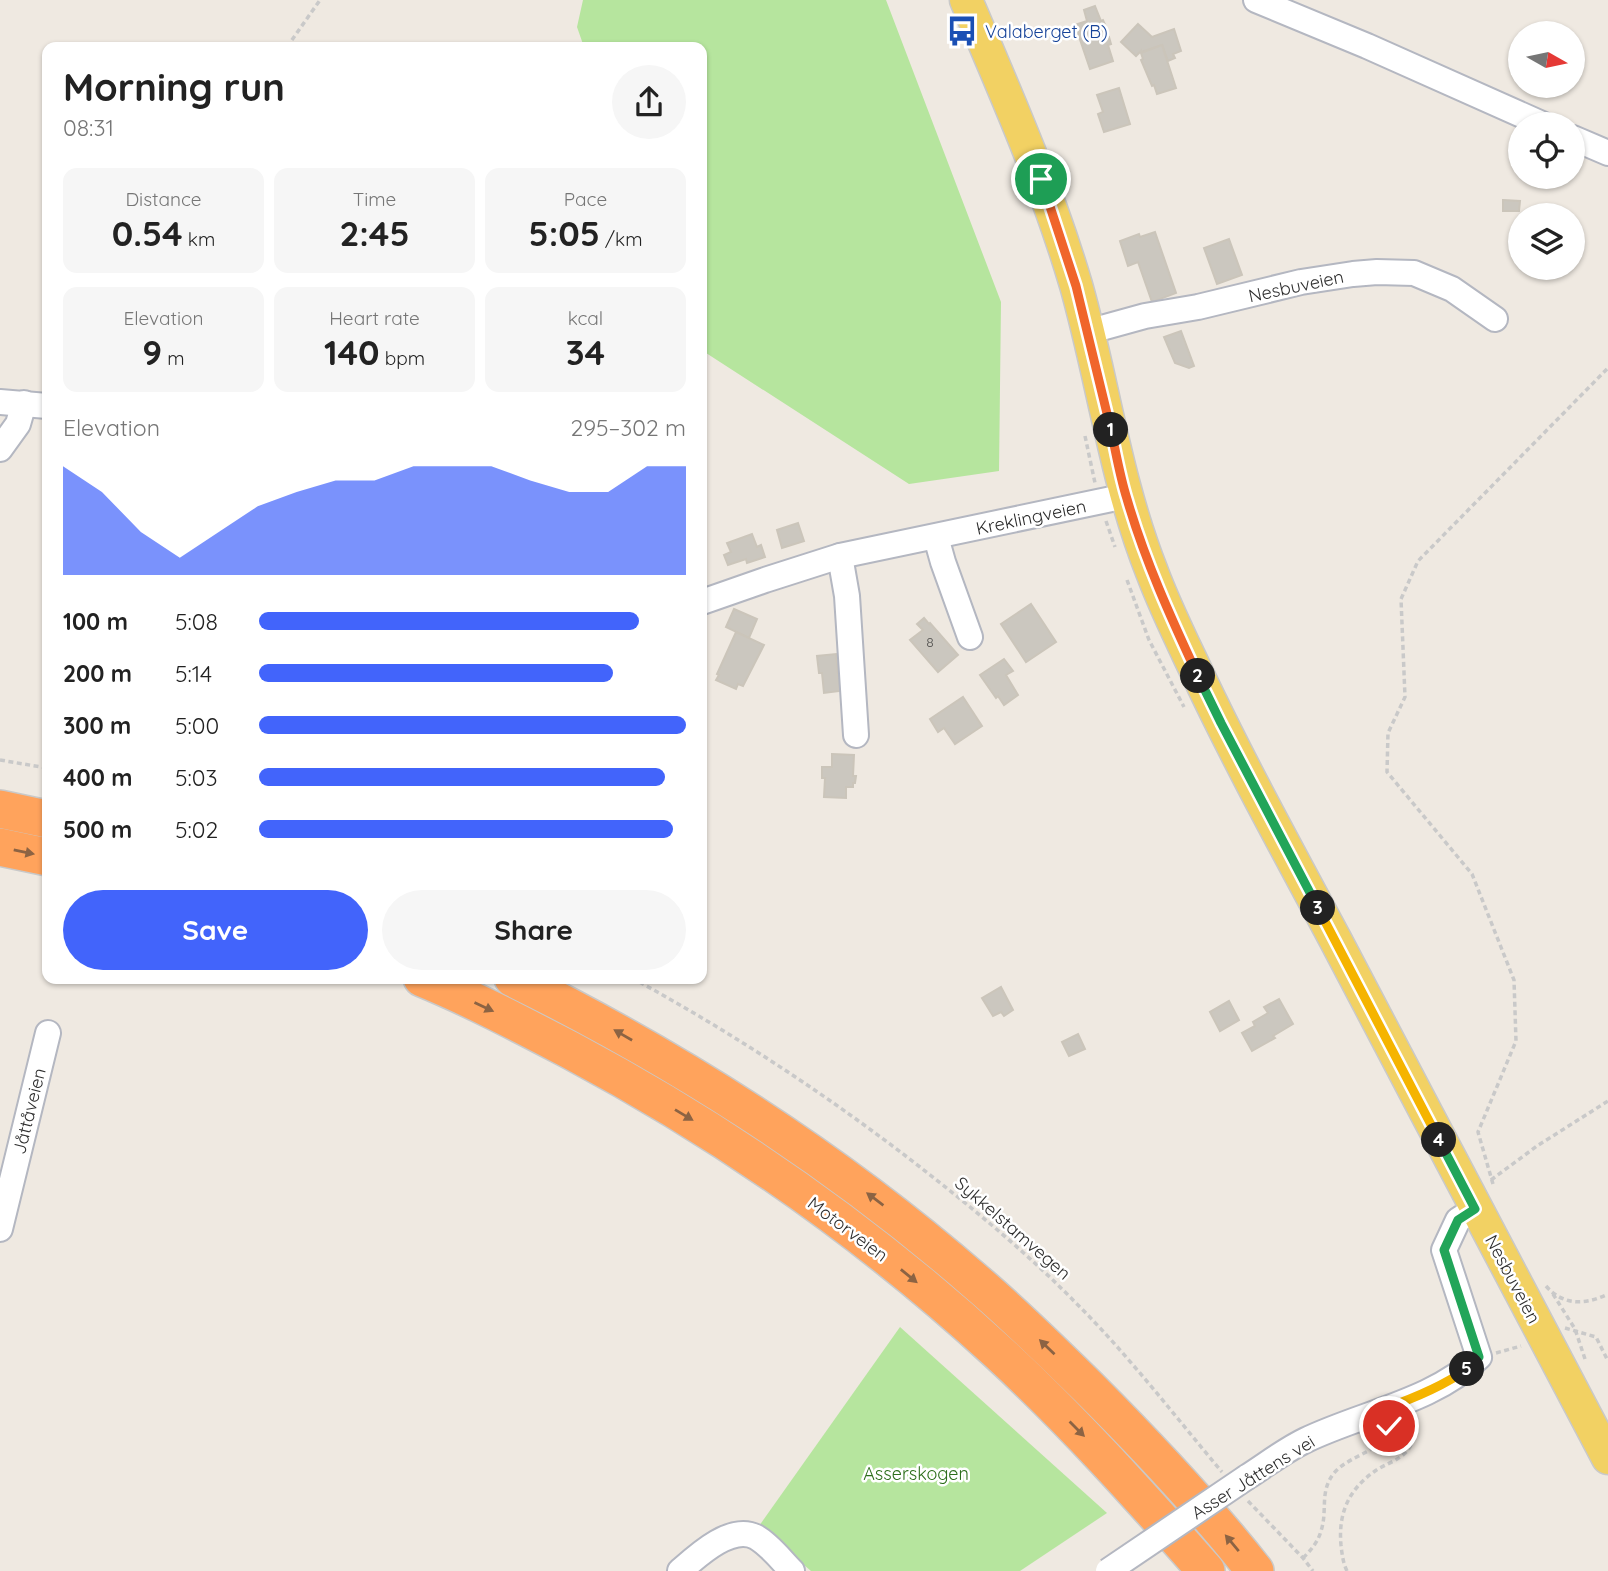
<!DOCTYPE html>
<meta charset="utf-8">
<style>
body{margin:0;font-family:Quicksand,sans-serif;background:#f6f6f6;color:#222;height:100vh;display:flex;flex-direction:column;font-size:26px;white-space:nowrap}
*{box-sizing:border-box;margin:0}
p{font-size:23px;color:#767676}
.icon{flex:none;width:38px;height:38px;fill:none;stroke:currentColor;stroke-width:2;stroke-linecap:round;stroke-linejoin:round}
.map{position:relative;flex:1;overflow:hidden}
.drawer{position:absolute;left:42px;top:42px;width:665px;height:942px;display:flex;flex-direction:column;background:#fff;border-radius:14px;box-shadow:0 2px 5px #0004}
.drawer>*{flex:none}
.needle{width:46px;rotate:99deg}
.buttons{position:absolute;left:1508px;top:21px;display:grid;gap:14px}
.buttons a{display:grid;place-items:center;width:77px;height:77px;border-radius:50%;background:#fff;box-shadow:0 2px 5px #0004;font-size:35px}
.pin{position:absolute;display:grid;place-items:center;width:60px;height:60px;color:#fff;margin:-30px;border:4px solid #fff;border-radius:50%;box-shadow:0 2px 7px #0007}
.km{position:absolute;width:35px;height:35px;margin:-18px;border-radius:50%;background:#222;color:#fff;font-size:19px;line-height:35px;text-align:center}
.round{display:grid;place-items:center;flex:none;width:74px;height:74px;border-radius:37px;background:#f6f6f6}
.headline{display:flex;align-items:center;justify-content:space-between;height:119px;padding:0 21px}
h1{font-size:38px;font-weight:800;line-height:52px}
.stats{display:grid;grid-template-columns:repeat(3,1fr);gap:10px;height:119px;padding:7px 21px}
.stats div{display:grid;align-content:center;border-radius:14px;background:#f6f6f6;text-align:center}
.stats b{font-size:35px;font-weight:800}
.stats small{font-size:19px;font-weight:400}
.stats p{font-size:19px}
.chart{height:196px;padding:14px 21px}
.chart p{display:flex;justify-content:space-between}
.chart svg{width:100%;height:126px;margin-top:7px;fill:#4264fb;opacity:.7}
.cta{display:flex;gap:14px;margin-top:auto;padding:14px 21px}
.cta a{flex:1;height:80px;border-radius:42px;background:#4264fb;color:#fff;font-size:28px;font-weight:800;line-height:80px;text-align:center}
.cta a+a{background:#f6f6f6;color:#222}
ul{padding:0 21px;list-style:none;font-size:23px}
li{display:grid;grid-template-columns:112px 84px 1fr;align-items:center;height:52px}
li i{height:18px;border-radius:9px;background:#4264fb}
.map>svg:first-child{display:block}
.green{fill:#b6e59e}
.building{fill:#cbc7bf;stroke:#cbc5ba;stroke-width:2}
.lines{fill:none;stroke-linecap:round;stroke-linejoin:round}
.minor-casing{stroke:#b4b7c1;stroke-width:28}
.major-casing{stroke:#c9c9c9;stroke-width:35}
.highway-casing{stroke:#c9c9c9;stroke-width:40}
.path{stroke:#c9c9c9;stroke-width:3.5;stroke-dasharray:5 3.5;stroke-linecap:butt}
.minor{stroke:#fff;stroke-width:24}
.major{stroke:#f2d163;stroke-width:32}
.highway{stroke:#ffa35c;stroke-width:37}
.minor-bridge-casing{stroke:#b4b7c1;stroke-width:28;stroke-linecap:butt}
.minor-bridge{stroke:#fff;stroke-width:24}
.oneway{fill:#8c6343}
.split-1-casing{stroke:#fff;stroke-width:14}
.split-2-casing{stroke:#fff;stroke-width:14}
.split-3-casing{stroke:#fff;stroke-width:14}
.split-4-casing{stroke:#fff;stroke-width:14}
.split-5-casing{stroke:#fff;stroke-width:14}
.split-6-casing{stroke:#fff;stroke-width:14}
.split-1{stroke:#f0652b;stroke-width:9}
.split-2{stroke:#f0652b;stroke-width:9}
.split-3{stroke:#22a559;stroke-width:9}
.split-4{stroke:#f5b400;stroke-width:9}
.split-5{stroke:#22a559;stroke-width:9}
.split-6{stroke:#f5b400;stroke-width:9}
.labels{text-anchor:middle;dominant-baseline:central;stroke-width:5;stroke-linejoin:round;paint-order:stroke}
.number-label{font-size:14px;fill:#555452}
.transit-label{font-size:18px;fill:#164399;stroke:#fff;text-anchor:start}
.street-label{font-size:18px;fill:#2e2e2e;stroke:#fff}
.park-label{font-size:18px;fill:#2c6e1b;stroke:#fff}
</style>
<div class="map">
<svg width="1608" height="1571" viewBox="0 0 1608 1571">
<rect width="100%" height="100%" fill="#efe9e1"/>
<g class="green">
<path d="M583,0h303l115,302 -2,169 -90,13 -206,-133 -1,-304h-118l-7,-20z"/>
<path d="M900,1327l207,186 -87,58h-209l-52,-45z"/>
</g>
<g class="building">
<path d="M1095,6l6,15 2,-1 3,7 -3,1 3,10 3,-1 2,7 -3,1 5,16 -23,8 -15,-44 12,-4 -3,-11z"/>
<path d="M1138,24l14,13 22,-8 7,22 -8,3 2,4 -7,3 -6,-16 -21,7v-1l-5,5 -15,-14z"/>
<path d="M1162,45l14,43 -19,6 -3,-9 -2,1 -11,-26 2,-1 -2,-6z"/>
<path d="M1119,88l11,36 -26,8 -6,-18 5,-2 -6,-17z"/>
<path d="M1503,200l17,1 -1,10h-16z"/>
<path d="M1155,232l21,61 -24,9 -14,-40 -10,4 -8,-25 19,-7 1,3z"/>
<path d="M1229,239l13,36 -25,9 -13,-36z"/>
<path d="M1181,331l13,35 -5,2 -14,-5 -11,-26z"/>
<path d="M798,523l6,18 -22,7 -5,-18z"/>
<path d="M752,534l5,13 4,-2 4,12 -18,6 -1,-4 -18,6 -4,-10 7,-3 -4,-9z"/>
<path d="M1031,604l25,38 -30,20 -25,-38z"/>
<path d="M734,609l23,10 -8,19 -23,-11z"/>
<path d="M924,618l5,6 1,-1 28,32 -20,17 -28,-32 13,-10 -6,-6z"/>
<path d="M736,632l28,13 -21,41 -5,-2 -2,5 -20,-9 3,-5 -2,-1z"/>
<path d="M836,654l4,37 -16,2 -2,-20h-3l-2,-17z"/>
<path d="M1004,659l9,12 -7,4 12,20 -14,10 -6,-9 -2,2 -16,-23z"/>
<path d="M963,697l19,29 -27,18 -11,-16 -6,4 -8,-13z"/>
<path d="M832,754l22,1 -1,21h3l-1,7h-2v4h-7v11l-22,-1 1,-19h-3v-11h10z"/>
<path d="M1001,987l12,23 -9,6 -3,-4 -8,4 -11,-18z"/>
<path d="M1279,999l14,25 -20,12 2,2 -23,13 -10,-18 13,-7 -2,-4 15,-9 -4,-6z"/>
<path d="M1229,1001l10,19 -19,11 -10,-19z"/>
<path d="M1078,1034l7,15 -16,7 -7,-14z"/>
</g>
<g class="lines">
<g class="minor-casing">
<g id="minor">
<path d="M1256,0l111,46 175,78"/>
<path d="M1573,138l35,15"/>
<path d="M1087,332l58,-16 53,-9 103,-25 52,-8 24,-2 37,1 38,16 43,30"/>
<path d="M0,402l47,4"/>
<path d="M0,449l18,-25 6,-21"/>
<path d="M936,537l7,25 27,75"/>
<path d="M840,556l7,40 9,139"/>
<path d="M702,602l63,-22 75,-24 286,-60"/>
<path d="M0,1229l48,-196"/>
<path d="M1247,1477c19,-12 38,-27 59,-37 56,-27 129,-39 173,-83l-35,-107 14,-30 17,-11"/>
<path d="M680,1571c17,-15 51,-47 76,-34 14,8 25,23 36,34"/>
</g>
</g>
<g class="major-casing">
<path id="major" d="M966,0c40,94 81,187 110,285 27,95 39,194 76,287 13,35 30,69 46,103 42,89 90,176 137,264 91,173 181,346 273,519"/>
</g>
<g class="highway-casing">
<g id="highway">
<path d="M0,809l47,10"/>
<path d="M0,847l47,10"/>
<path d="M422,978c51,21 100,47 148,72 154,82 300,184 428,302 74,68 141,143 208,219"/>
<path d="M513,978c166,82 323,182 463,304 39,33 75,69 112,105 59,59 116,119 167,184"/>
</g>
</g>
<g class="path">
<path d="M287,47l33,-47"/>
<path d="M1085,436l10,47"/>
<path d="M1106,521l9,26"/>
<path d="M1127,580l22,60 35,67"/>
<path d="M0,760l47,8"/>
<path d="M632,978c101,55 198,119 288,189 55,43 108,87 156,136 53,53 98,112 146,169"/>
<path d="M1491,1180l46,-34 71,-45"/>
<path d="M1493,1184l-15,-52 38,-91 -2,-61 -42,-106 -85,-102 1,-39 17,-36 -4,-98 17,-38 190,-193"/>
<path d="M1546,1286c17,20 40,19 62,8"/>
<path d="M1553,1294l22,35 10,30"/>
<path d="M1565,1328l31,9 12,24"/>
<path d="M1496,1353l25,-7"/>
<path d="M1248,1501l55,57 10,13"/>
<path d="M1303,1558c8,-8 15,-16 18,-27 7,-21 -2,-39 13,-58 15,-18 50,-22 55,-44"/>
<path d="M1347,1571c-4,-8 -5,-17 -6,-26 -3,-32 8,-56 34,-74 10,-7 25,-11 32,-20 8,-9 7,-21 5,-31"/>
</g>
<use href="#minor" class="minor"/>
<use href="#major" class="major"/>
<use href="#highway" class="highway"/>
<g class="minor-bridge-casing">
<path id="minor-bridge" d="M1108,1571l139,-94"/>
</g>
<use href="#minor-bridge" class="minor-bridge"/>
</g>
<defs><path id="oneway-solid" d="M-6-.8H1V-3.2L6.5 0L1 3.2V.8H-6Z" transform="scale(1.75)"/></defs>
<g class="oneway">
<use href="#oneway-solid" transform="translate(24 852) rotate(12)"/>
<use href="#oneway-solid" transform="translate(484 1007) rotate(25)"/>
<use href="#oneway-solid" transform="translate(623 1035) rotate(-150)"/>
<use href="#oneway-solid" transform="translate(684 1115) rotate(31)"/>
<use href="#oneway-solid" transform="translate(875 1199) rotate(-143)"/>
<use href="#oneway-solid" transform="translate(909 1276) rotate(39)"/>
<use href="#oneway-solid" transform="translate(1047 1347) rotate(-136)"/>
<use href="#oneway-solid" transform="translate(1077 1429) rotate(45)"/>
<use href="#oneway-solid" transform="translate(1232 1543) rotate(-130)"/>
</g>
<g class="lines">
<g class="split-1-casing">
<path id="split-1" d="M1041,179l35,107 35,144"/>
</g>
<g class="split-2-casing">
<path id="split-2" d="M1111,430c5,23 9,47 16,69 18,62 44,119 71,177"/>
</g>
<g class="split-3-casing">
<path id="split-3" d="M1198,676l23,47 97,185"/>
</g>
<g class="split-4-casing">
<path id="split-4" d="M1318,908l121,232"/>
</g>
<g class="split-5-casing">
<path id="split-5" d="M1439,1140l36,69 -17,11 -14,30 35,107 -12,12"/>
</g>
<g class="split-6-casing">
<path id="split-6" d="M1389,1426l-6,-17c29,-10 59,-22 84,-40"/>
</g>
<use href="#split-1" class="split-1"/>
<use href="#split-2" class="split-2"/>
<use href="#split-3" class="split-3"/>
<use href="#split-4" class="split-4"/>
<use href="#split-5" class="split-5"/>
<use href="#split-6" class="split-6"/>
</g>
<defs>
<g id="bus-bare" transform="scale(2.415)"><path d="M-5-6H5V4H4V6H2V4H-2V6H-4V4H-5ZM-3.5-4V0h7V-4ZM-3.5 1.2v1.5H-2V1.2ZM2 1.2v1.5H3.5V1.2Z" fill="#1a4fb4" stroke="#fff" stroke-width="2.5" paint-order="stroke"/></g>
</defs>
<g fill-rule="evenodd">
<use href="#bus-bare" x="962" y="31"/>
</g>
<g class="labels">
<g class="number-label">
<text x="930" y="642">8</text>
</g>
<g class="transit-label">
<text x="985" y="31">Valaberget (B)</text>
</g>
<g class="street-label">
<text transform="translate(1296 286) rotate(-12)">Nesbuveien</text>
<text transform="translate(1031 517) rotate(-12)">Kreklingveien</text>
<text transform="translate(29 1111) rotate(-76)">Jåttåveien</text>
<text transform="translate(1013 1228) rotate(41)">Sykkelstamvegen</text>
<text transform="translate(848 1229) rotate(37)">Motorveien</text>
<text transform="translate(1513 1279) rotate(62)">Nesbuveien</text>
<text transform="translate(1253 1477) rotate(-32)">Asser Jåttens vei</text>
</g>
<g class="park-label">
<text x="916" y="1473">Asserskogen</text>
</g>
</g>
</svg>
<div class="buttons">
<a><svg class="needle" viewBox="-14 -14 28 28"><path d="M0-13l5 13h-10z" fill="#e53935"/><path d="M0 13l5-13h-10z" fill="#767676"/></svg></a>
<a><svg class="icon" aria-label="locate" viewBox="0 0 24 24"><circle cx="12" cy="12" r="6"/><path d="M12 2v4M12 18v4M2 12h4M18 12h4"/></svg></a>
<a><svg class="icon" aria-label="layers" viewBox="0 0 24 24"><path d="M12 4l9 5-9 5-9-5zM3 14l9 5 9-5"/></svg></a>
</div>
<div class="pin" style="left:1041px;top:179px;background:#1e9e55"><svg class="icon" aria-label="arrive" viewBox="0 0 24 24"><path d="M6 21V4h12l-3 4 3 4H6"/></svg></div>
<div class="pin" style="left:1389px;top:1426px;background:#d93025"><svg class="icon" aria-label="check" viewBox="0 0 24 24"><path d="M5 12l5 5 9-10"/></svg></div>
<b class="km" style="left:1111px;top:430px">1</b>
<b class="km" style="left:1198px;top:676px">2</b>
<b class="km" style="left:1318px;top:908px">3</b>
<b class="km" style="left:1439px;top:1140px">4</b>
<b class="km" style="left:1467px;top:1369px">5</b>
<section class="drawer">
<div class="headline"><div><h1>Morning run</h1><p>08:31</p></div><a class="round"><svg class="icon" aria-label="share" viewBox="0 0 24 24"><path d="M12 15V3M7 8l5-5 5 5M5 13v7h14v-7"/></svg></a></div>
<div class="stats">
<div><p>Distance</p><b>0.54<small> km</small></b></div>
<div><p>Time</p><b>2:45</b></div>
<div><p>Pace</p><b>5:05<small> /km</small></b></div>
</div>
<div class="stats">
<div><p>Elevation</p><b>9<small> m</small></b></div>
<div><p>Heart rate</p><b>140<small> bpm</small></b></div>
<div><p>kcal</p><b>34</b></div>
</div>
<div class="chart"><p><span>Elevation</span>295–302 m</p>
<svg viewBox="0 0 160 44" preserveAspectRatio="none"><path d="M0 44V6L10 15L20 29L30 38L40 29L50 20L60 15L70 11L80 11L90 6L100 6L110 6L120 11L130 15L140 15L150 6L160 6V44z"/></svg>
</div>
<ul>
<li><b>100 m</b>5:08<i style="width:89%"></i></li>
<li><b>200 m</b>5:14<i style="width:83%"></i></li>
<li><b>300 m</b>5:00<i style="width:100%"></i></li>
<li><b>400 m</b>5:03<i style="width:95%"></i></li>
<li><b>500 m</b>5:02<i style="width:97%"></i></li>
</ul>
<div class="cta"><a>Save</a><a>Share</a></div>
</section>
</div>
